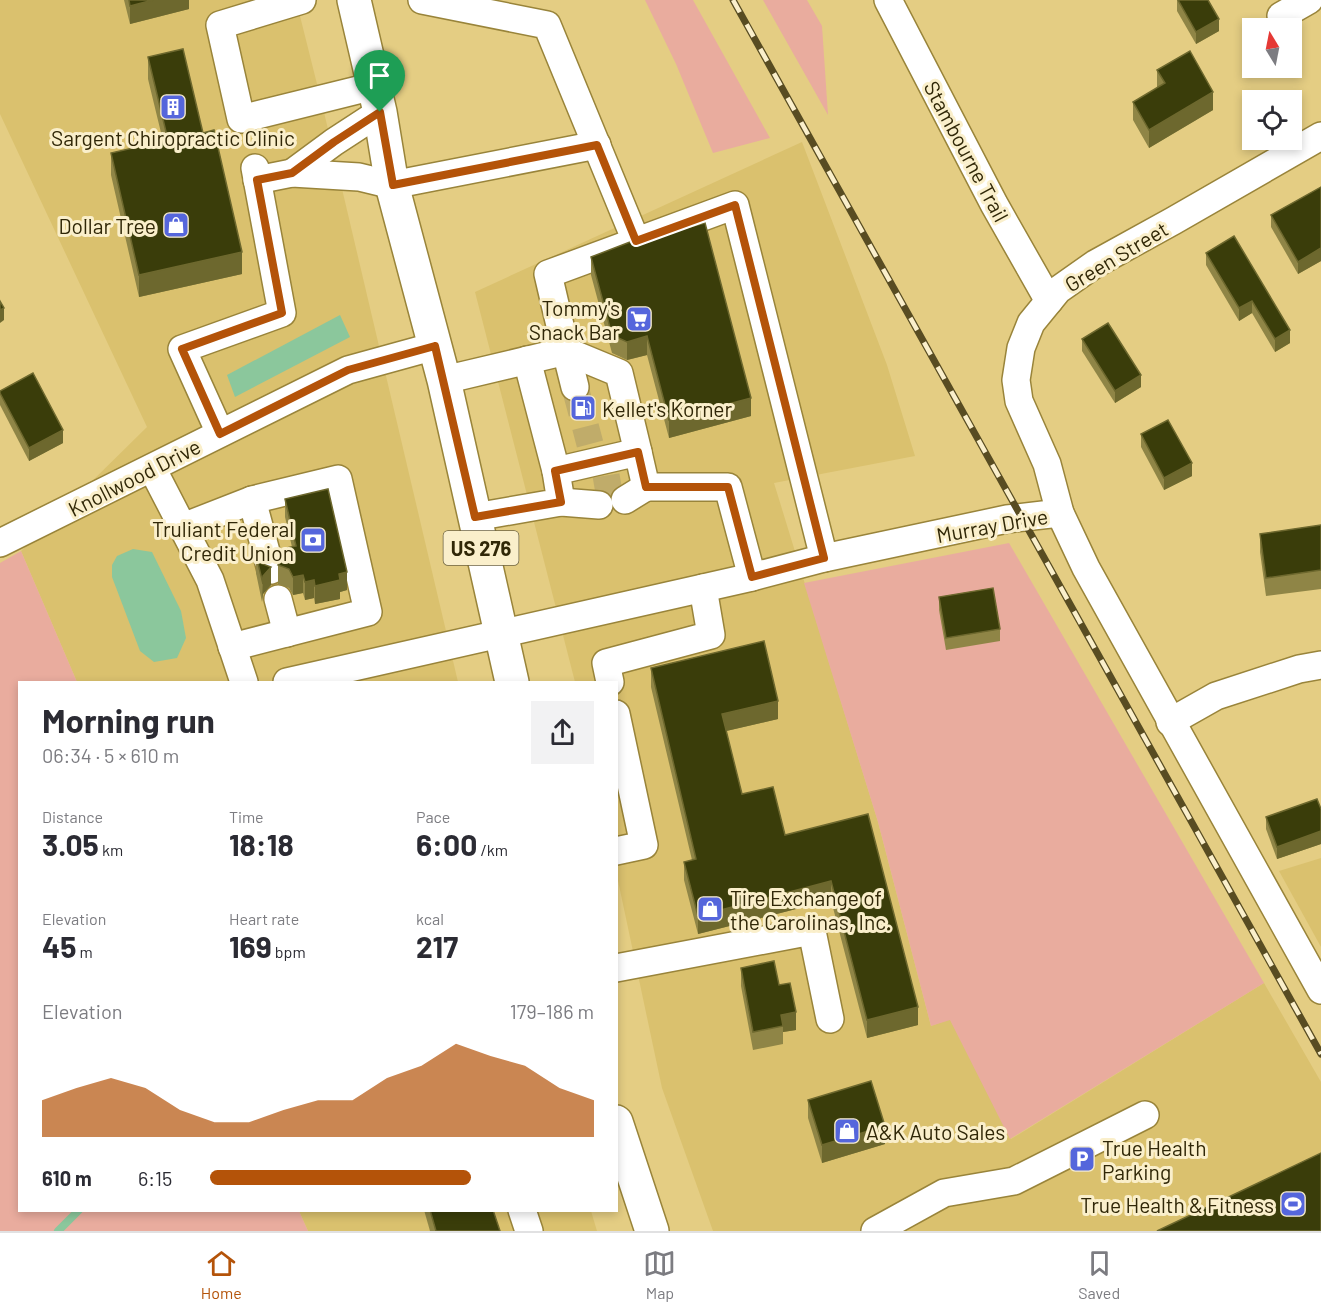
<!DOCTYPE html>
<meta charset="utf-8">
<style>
body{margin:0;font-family:Barlow,sans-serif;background:#f2f2f3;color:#2b2b33;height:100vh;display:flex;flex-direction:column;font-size:22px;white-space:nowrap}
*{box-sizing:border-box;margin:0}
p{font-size:20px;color:#7c7c81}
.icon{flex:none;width:33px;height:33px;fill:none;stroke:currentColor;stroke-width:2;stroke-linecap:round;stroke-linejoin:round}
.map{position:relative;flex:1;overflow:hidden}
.details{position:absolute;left:18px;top:681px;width:600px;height:531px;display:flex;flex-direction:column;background:#fff;border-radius:0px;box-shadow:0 3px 9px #0003}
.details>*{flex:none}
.needle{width:39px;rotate:350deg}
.tools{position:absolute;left:1242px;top:18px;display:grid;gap:12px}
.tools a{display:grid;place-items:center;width:60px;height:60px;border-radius:0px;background:#fff;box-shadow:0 3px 9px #0003;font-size:30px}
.pin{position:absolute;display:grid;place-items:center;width:51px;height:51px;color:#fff;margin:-62px -26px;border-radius:50% 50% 50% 0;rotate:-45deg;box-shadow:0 0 6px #0007}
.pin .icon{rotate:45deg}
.round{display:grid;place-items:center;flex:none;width:63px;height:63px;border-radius:0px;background:#f2f2f3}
.summary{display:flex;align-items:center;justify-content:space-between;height:102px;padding:0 24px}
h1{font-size:33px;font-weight:700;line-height:45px}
.metrics{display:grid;grid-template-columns:repeat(3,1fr);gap:9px;height:102px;padding:6px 24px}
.metrics div{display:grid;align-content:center}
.metrics b{font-size:30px;font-weight:700}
.metrics small{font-size:16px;font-weight:400}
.metrics p{font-size:16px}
.chart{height:168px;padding:12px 24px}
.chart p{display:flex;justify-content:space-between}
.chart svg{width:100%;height:108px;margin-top:6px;fill:#b45309;opacity:.7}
ul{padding:0 24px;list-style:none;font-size:20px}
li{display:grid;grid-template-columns:96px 72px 1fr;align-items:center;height:45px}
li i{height:15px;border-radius:8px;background:#b45309}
.tabs{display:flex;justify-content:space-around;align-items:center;height:84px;border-top:2px solid #e1e1e2;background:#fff;font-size:16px;color:#7c7c81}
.tabs a{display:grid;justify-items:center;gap:3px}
.tabs .current{color:#b45309}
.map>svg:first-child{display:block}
.built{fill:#dac16e}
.green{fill:#e9ac9e}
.water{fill:#8bc79c}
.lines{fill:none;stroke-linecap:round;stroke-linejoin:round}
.stream{stroke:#8bc79c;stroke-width:8}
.minor-tunnel{stroke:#c0ac6a;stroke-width:27;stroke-dasharray:27 14;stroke-linecap:butt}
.minor-casing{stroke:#99843a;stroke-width:30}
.major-casing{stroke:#99843a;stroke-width:36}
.minor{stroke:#fff;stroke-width:27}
.major{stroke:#fff;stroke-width:33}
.rail-casing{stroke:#584c22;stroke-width:7}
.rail{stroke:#faefcb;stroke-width:4.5;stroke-dasharray:14;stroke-linecap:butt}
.wall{fill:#8f8546}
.shaded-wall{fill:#6d682e}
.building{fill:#3a3d0a;stroke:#6d682e;stroke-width:1.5}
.route-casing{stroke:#fff;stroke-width:12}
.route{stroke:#b45309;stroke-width:8}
.labels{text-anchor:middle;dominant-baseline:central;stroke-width:6;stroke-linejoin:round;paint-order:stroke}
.shield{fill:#faefcb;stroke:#6d6342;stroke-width:1.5}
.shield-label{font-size:20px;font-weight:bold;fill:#302707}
.poi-label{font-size:21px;fill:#302707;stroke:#faefcb;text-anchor:end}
.street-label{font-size:21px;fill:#302707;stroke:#faefcb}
</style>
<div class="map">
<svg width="1321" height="1231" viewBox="0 0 1321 1231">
<rect width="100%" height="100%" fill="#e4cd83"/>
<g class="built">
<path d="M0,0h296l27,108 135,574h-381l-56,-131 126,-124 -147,-313z"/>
<path d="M802,142l85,223 28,91 -141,27 104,339 53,204 19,-7 61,120 253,-156 57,99v149h-608l-51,-143 -45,-212 -1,-194h-41l-100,-390z"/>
<path d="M1321,858v89l-42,-76z"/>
<path d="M299,1211h292l6,20h-289z"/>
</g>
<g class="green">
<path d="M645,0h48l77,138 -57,15 -37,-89z"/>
<path d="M763,0h44l15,26 6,89z"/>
<path d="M1009,543l255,440 -254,156 -60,-119 -19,6 -53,-204 -74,-239z"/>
<path d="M21,551l56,131h-57v528l279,1 9,20h-308v-668z"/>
</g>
<g class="water">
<path d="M340,315l10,22 -115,60 -8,-22z"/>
<path d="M133,549l19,3 29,59 5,27 -9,20 -23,4 -14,-11 -28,-74v-12l5,-9z"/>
</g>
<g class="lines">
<path class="stream" d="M58,1231l21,-21"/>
<g class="minor-tunnel">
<path d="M575,387l15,57"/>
<path d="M595,491l30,-5"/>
</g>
<g class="minor-casing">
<g id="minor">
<path d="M302,0l-82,25 21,94 133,-33"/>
<path d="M422,0l125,25 89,216"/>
<path d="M888,0l106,204 55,97"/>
<path d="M1281,16l28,-16"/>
<path d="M1321,136l-148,85 -78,43 -37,26 -27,33 -10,25 -5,32 3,21 28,63 13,49 26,55 235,422"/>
<path d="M292,173l42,-31 46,-30"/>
<path d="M257,180l35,-7 67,4 33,8 205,-40"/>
<path d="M566,351l53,22 19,79"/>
<path d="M566,351l9,36"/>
<path d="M527,360l29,111"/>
<path d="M444,380l122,-29 -18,-77 187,-69 89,353"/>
<path d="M220,433l-38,-84 100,-36 -27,-145"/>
<path d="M152,468l58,112 34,102"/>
<path d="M252,500l19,70"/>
<path d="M625,500l21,-13"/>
<path d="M561,502l38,3"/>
<path d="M475,517l86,-15 -5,-31 82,-19 8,35h82l24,90"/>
<path d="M183,527l69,-27 86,-21 30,133 -136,35"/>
<path d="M0,543l348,-173 87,-24"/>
<path d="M278,599l9,34"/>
<path d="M287,682l465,-105 72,-19 183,-39 53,-6"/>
<path d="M610,682l-4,-19 105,-28 -8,-47"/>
<path d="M616,714l28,131 -28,6"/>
<path d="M1170,722l46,-26 83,-27 22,-4"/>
<path d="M616,968l196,-37 18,88"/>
<path d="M522,1210l7,21"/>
<path d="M875,1231l69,-38 70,-12 131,-66"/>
</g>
</g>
<g class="major-casing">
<g id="major">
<path d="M354,0l26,112 12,73 52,195 68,302"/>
<path d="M616,1122l36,109"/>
</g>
</g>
<use href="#minor" class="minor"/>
<use href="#major" class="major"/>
<g class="rail-casing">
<path id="rail" d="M733,0l588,1054"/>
</g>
<use href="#rail" class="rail"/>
</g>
<g class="wall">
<path d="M124,0h65v9l-59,15z"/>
<path d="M1177,0h31l11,31 -23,13 -19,-33z"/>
<path d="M148,57l55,76 39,141 -103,23 -28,-122v-22l52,-12 -15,-62z"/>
<path d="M1157,70l56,40 -64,38 -16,-28v-18l24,-14z"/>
<path d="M1321,187v74l-23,13 -27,-47v-12z"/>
<path d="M1206,253l84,90 -15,9 -23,-39 -13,8 -33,-56z"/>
<path d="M591,257l160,159 -82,22 -22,-83 -20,5 -15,-7 -21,-78z"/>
<path d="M1082,339l59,48 -26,16 -33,-52z"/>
<path d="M0,391l63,52 -34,18 -29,-56z"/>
<path d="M1141,434l51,42 -28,14 -23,-43z"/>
<path d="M285,499l62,91 -7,2v7l-25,5 -1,-6 -9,2 -2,-7 -10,2 -4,-7 -11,-4v-19l8,-9 6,-9 -7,-30z"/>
<path d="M1321,525v64l-55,7 -6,-44v-18z"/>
<path d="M256,555l15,30 -8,9 -1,8 -6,-29z"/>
<path d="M939,597l61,32v12l-54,9 -7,-40z"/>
<path d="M651,668l127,51 -52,12 16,63 43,41 83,-21 50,211 -51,13 -36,-138 -133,34 -14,-54v-18l8,-2 -41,-173z"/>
<path d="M1321,809v35l-44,15 -11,-30v-12z"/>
<path d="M741,968l38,17 17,45 -13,2v12l-30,6 -12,-64z"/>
<path d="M808,1100l77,44 -63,19 -14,-45z"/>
<path d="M424,1210h69l7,21h-70z"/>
</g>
<g class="shaded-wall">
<path d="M153,0h36v9l-59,15v-18z"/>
<path d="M1219,19v12l-23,13v-12z"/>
<path d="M1213,92v18l-64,38v-18z"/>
<path d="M1321,248v13l-23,13v-12z"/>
<path d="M242,252v22l-103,23v-22z"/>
<path d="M1252,301v12l-13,8v-13z"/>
<path d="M4,308v12l-4,3v-13z"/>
<path d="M1290,330v13l-15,9v-13z"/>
<path d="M647,336v19l-20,5v-18z"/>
<path d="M1141,375v12l-26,16v-12z"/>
<path d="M751,398v18l-82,22v-18z"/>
<path d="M63,430v13l-34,18v-13z"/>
<path d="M1192,463v13l-28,14v-12z"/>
<path d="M271,567v18l-8,9 -1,8 1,-26z"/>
<path d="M347,572v18l-7,2v7l-25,5v-18l24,-12z"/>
<path d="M303,575v18l-10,2v-18z"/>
<path d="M314,580v18l-9,2v-18z"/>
<path d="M778,701v18l-56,13v-18z"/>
<path d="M1321,831v13l-44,15v-12z"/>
<path d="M831,881v19l-133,34v-18z"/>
<path d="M918,1007v18l-51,13v-18z"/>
<path d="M796,1012v18l-13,2v-6l-2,-11z"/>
<path d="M885,1126v18l-63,19v-18z"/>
</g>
<g class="building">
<path d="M129,0h24l-23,6z"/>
<path d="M1178,0h30l11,19 -23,13z"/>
<path d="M183,49l20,84 11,-3 28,122 -103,23 -28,-122 57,-13 -20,-83z"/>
<path d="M1190,51l23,41 -64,38 -16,-28 32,-19 -8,-13z"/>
<path d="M1321,187v61l-23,14 -27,-47z"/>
<path d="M705,223l46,175 -82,22 -22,-84 -20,6 -15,-7 -21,-78 39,-15z"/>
<path d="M1234,236l56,94 -15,9 -23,-38 -13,7 -33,-55z"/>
<path d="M0,301l4,7 -4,2z"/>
<path d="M1108,323l33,52 -26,16 -33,-52z"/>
<path d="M33,373l30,57 -34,18 -29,-55v-2z"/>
<path d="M1168,420l24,43 -28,15 -23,-44z"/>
<path d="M328,489l19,83 -8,2 1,6 -25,6 -1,-6 -9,2 -2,-7 -10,2 -4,-8 -11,-4 8,-9v-8l10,-2 -11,-47z"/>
<path d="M1321,525v45l-55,8 -6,-44z"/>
<path d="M256,555l4,8 11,4 -8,9v8z"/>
<path d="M993,588l7,41 -54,9 -7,-41z"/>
<path d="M764,641l14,60 -56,13 20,80 31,-7 12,48 83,-21 50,193 -51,13 -36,-139 -133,35 -14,-54 12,-3 -45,-191z"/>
<path d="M1317,799l4,10v22l-44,16 -11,-30z"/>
<path d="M774,961l5,24 11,-2 6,29 -15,3 2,11 -30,6 -12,-64z"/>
<path d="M871,1081l14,45 -63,19 -14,-45z"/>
<path d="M1321,1153v78h-164z"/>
<path d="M430,1210h63l7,21h-64z"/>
</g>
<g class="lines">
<g class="route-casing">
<path id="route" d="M380,112l13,73 204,-40 39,96 99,-36 89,353 -72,19 -24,-90h-82l-8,-35 -83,19 6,31 -86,15 -40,-171 -87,24 -128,64 -38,-85 100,-36 -25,-133 35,-7 42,-31z"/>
</g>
<use href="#route" class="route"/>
</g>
<defs>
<g id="building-square" transform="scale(1.35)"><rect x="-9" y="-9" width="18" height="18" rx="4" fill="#5566dc" stroke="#faefcb"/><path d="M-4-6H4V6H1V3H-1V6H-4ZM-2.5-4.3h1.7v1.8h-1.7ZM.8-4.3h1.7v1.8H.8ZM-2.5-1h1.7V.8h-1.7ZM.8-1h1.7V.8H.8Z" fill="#fff"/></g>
<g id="shop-square" transform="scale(1.35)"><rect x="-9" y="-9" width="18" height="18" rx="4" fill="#5566dc" stroke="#faefcb"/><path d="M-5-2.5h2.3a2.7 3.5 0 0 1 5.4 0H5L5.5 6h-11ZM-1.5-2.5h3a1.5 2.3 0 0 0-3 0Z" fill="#fff"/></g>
<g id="supermarket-square" transform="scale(1.35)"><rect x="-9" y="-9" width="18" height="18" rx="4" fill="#5566dc" stroke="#faefcb"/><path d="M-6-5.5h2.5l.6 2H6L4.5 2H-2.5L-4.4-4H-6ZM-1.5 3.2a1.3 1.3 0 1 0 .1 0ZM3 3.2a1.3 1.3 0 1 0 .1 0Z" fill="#fff"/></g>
<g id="fuel-square" transform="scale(1.35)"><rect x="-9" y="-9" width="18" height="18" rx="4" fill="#5566dc" stroke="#faefcb"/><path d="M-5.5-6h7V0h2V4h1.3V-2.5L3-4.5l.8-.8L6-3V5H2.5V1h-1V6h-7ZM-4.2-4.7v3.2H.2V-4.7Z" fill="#fff"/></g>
<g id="bank-square" transform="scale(1.35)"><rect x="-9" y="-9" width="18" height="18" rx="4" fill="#5566dc" stroke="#faefcb"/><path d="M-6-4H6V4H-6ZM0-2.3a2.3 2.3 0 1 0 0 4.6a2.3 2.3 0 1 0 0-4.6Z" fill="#fff"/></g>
<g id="parking-square" transform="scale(1.35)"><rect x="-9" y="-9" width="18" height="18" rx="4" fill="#5566dc" stroke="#faefcb"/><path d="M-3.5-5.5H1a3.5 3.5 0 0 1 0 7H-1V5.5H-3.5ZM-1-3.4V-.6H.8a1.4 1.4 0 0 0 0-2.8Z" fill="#fff"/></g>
<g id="stadium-square" transform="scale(1.35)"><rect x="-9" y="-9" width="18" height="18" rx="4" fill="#5566dc" stroke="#faefcb"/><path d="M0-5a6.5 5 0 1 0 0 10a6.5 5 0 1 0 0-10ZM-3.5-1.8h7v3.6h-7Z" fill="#fff"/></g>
</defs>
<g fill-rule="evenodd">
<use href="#building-square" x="173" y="107"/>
<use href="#shop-square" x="176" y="225"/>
<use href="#supermarket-square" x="639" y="319"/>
<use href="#fuel-square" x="583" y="408"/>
<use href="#bank-square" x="313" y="540"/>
<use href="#shop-square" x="710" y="909"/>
<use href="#shop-square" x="847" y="1131"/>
<use href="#parking-square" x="1082" y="1159"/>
<use href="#stadium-square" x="1293" y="1204"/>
</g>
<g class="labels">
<rect class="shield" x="443.5" y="531" width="75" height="34" rx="4.5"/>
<g class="shield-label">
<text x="481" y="548">US 276</text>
</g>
<g class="poi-label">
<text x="173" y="137" text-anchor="middle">Sargent Chiropractic Clinic</text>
<text x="156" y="225">Dollar Tree</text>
<text x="620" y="307">Tommy's<tspan x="620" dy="24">Snack Bar</tspan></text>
<text x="602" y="408" text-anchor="start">Kellet's Korner</text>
<text x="294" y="528">Truliant Federal<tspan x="294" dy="24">Credit Union</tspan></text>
<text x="730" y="897" text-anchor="start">Tire Exchange of<tspan x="730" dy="24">the Carolinas, Inc.</tspan></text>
<text x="866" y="1131" text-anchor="start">A&amp;K Auto Sales</text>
<text x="1102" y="1147" text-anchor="start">True Health<tspan x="1102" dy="24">Parking</tspan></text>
<text x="1274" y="1204">True Health &amp; Fitness</text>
</g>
<g class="street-label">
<text transform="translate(967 151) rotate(62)">Stambourne Trail</text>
<text transform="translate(1116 256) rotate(-31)">Green Street</text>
<text transform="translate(134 477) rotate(-27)">Knollwood Drive</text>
<text transform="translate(992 525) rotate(-10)">Murray Drive</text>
</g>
</g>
</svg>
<div class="tools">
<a><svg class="needle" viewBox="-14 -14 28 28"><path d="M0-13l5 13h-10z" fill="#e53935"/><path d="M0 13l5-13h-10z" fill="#7c7c81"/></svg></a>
<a><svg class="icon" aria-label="locate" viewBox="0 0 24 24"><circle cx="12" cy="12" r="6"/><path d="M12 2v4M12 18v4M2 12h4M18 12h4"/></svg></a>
</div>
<div class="pin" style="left:380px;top:112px;background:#1e9e55"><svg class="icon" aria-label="arrive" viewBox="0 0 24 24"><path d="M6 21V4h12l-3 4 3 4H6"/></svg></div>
<section class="details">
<div class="summary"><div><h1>Morning run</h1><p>06:34 · 5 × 610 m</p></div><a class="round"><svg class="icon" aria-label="share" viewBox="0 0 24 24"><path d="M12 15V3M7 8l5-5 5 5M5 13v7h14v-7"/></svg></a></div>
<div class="metrics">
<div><p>Distance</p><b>3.05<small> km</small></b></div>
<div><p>Time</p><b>18:18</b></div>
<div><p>Pace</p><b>6:00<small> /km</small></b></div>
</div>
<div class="metrics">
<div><p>Elevation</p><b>45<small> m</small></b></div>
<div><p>Heart rate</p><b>169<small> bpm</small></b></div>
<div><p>kcal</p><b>217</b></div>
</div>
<div class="chart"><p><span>Elevation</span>179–186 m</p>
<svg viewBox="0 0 160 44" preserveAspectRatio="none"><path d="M0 44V29L10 24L20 20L30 24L40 33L50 38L60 38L70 33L80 29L90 29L100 20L110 15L120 6L130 11L140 15L150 24L160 29V44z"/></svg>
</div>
<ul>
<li><b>610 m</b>6:15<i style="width:68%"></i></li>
</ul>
</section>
</div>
<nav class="tabs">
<a class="current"><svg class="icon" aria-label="home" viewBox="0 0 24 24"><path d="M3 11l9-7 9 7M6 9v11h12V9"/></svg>Home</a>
<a><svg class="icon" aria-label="map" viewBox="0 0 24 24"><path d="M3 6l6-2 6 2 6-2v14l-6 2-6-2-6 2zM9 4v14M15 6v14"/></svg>Map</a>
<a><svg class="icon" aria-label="saved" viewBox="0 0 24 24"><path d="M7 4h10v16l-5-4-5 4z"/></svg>Saved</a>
</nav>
